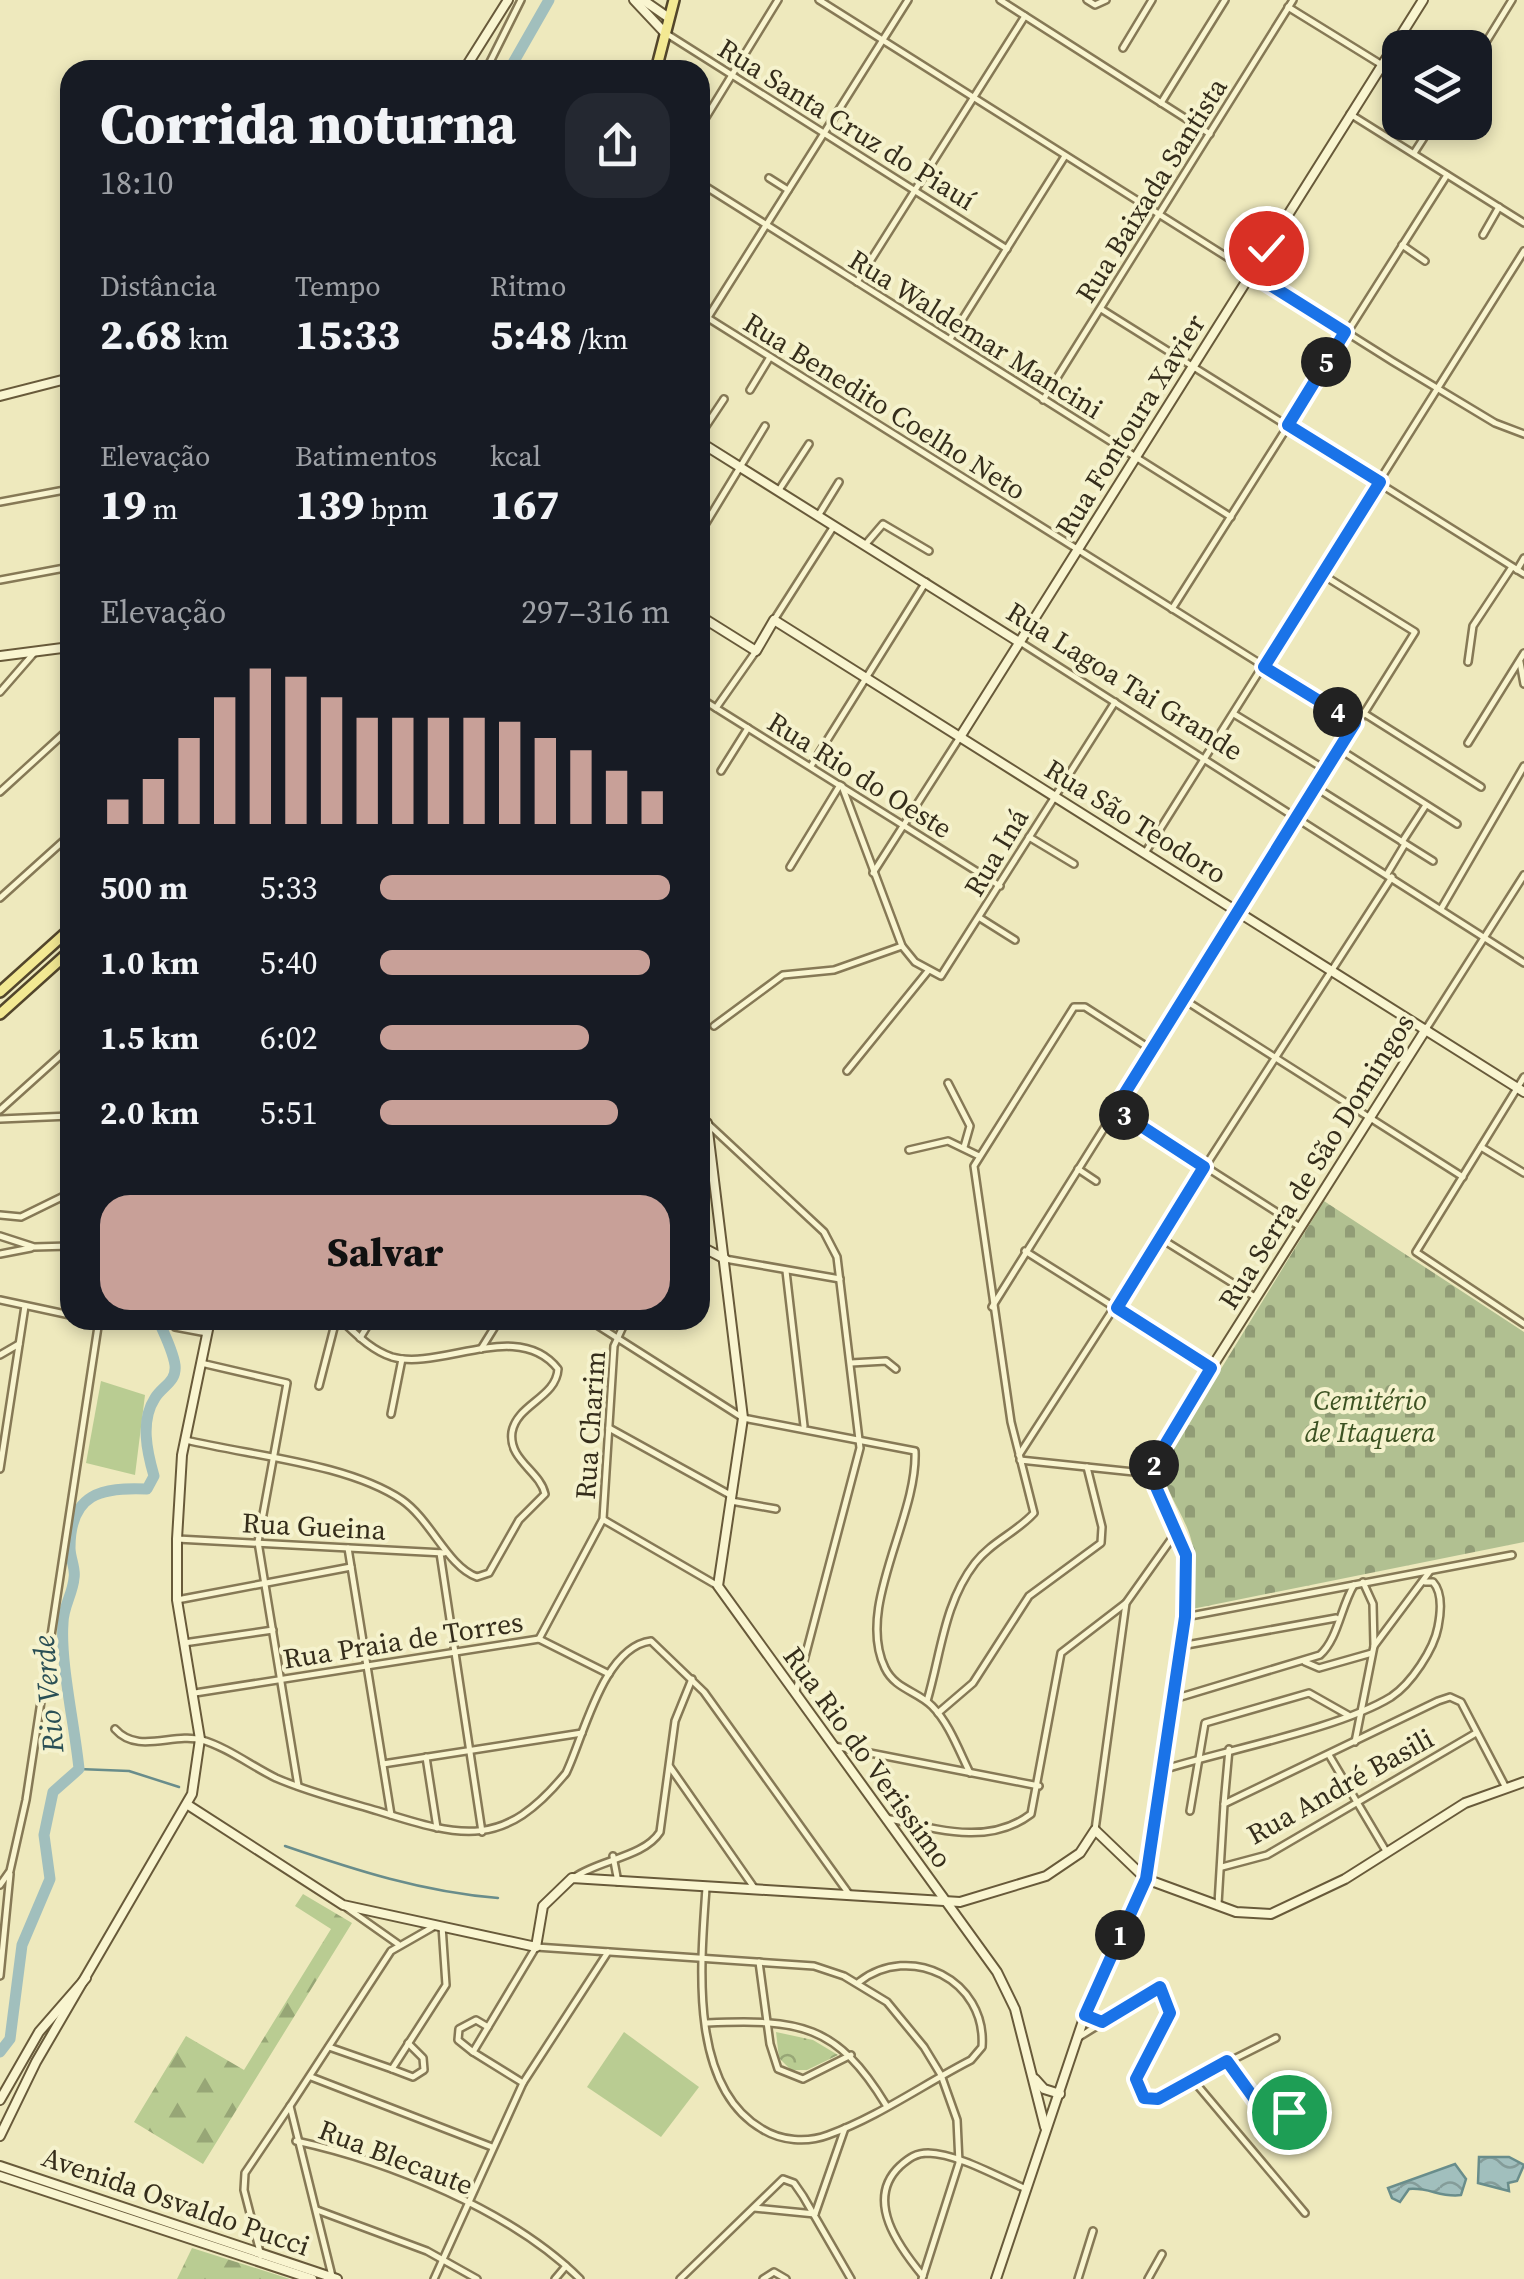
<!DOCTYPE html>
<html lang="pt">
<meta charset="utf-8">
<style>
body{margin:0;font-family:"Source Serif 4",serif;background:#242831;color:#f1f3f6;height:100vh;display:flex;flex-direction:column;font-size:38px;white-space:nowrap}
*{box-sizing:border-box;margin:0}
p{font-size:32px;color:#9ea1a6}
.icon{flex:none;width:55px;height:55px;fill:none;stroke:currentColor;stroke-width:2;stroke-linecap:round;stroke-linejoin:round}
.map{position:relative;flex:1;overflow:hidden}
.sheet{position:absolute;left:60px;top:60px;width:650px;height:1270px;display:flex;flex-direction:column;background:#171b24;border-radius:30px;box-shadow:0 5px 15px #0003}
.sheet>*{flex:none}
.fabs{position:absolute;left:1382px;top:30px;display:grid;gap:20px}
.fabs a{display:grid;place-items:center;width:110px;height:110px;border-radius:20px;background:#171b24;box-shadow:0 5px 15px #0003;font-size:50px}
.pin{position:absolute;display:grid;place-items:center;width:85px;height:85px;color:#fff;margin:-42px;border:5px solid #fff;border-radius:50%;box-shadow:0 2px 10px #0007}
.km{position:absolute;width:50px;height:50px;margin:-25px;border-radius:50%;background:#222;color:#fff;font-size:28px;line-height:50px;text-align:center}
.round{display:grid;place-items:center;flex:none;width:105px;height:105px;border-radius:30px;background:#242831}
.overview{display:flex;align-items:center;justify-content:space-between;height:170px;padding:0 40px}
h1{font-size:55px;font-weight:800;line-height:75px}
.figures{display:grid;grid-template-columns:repeat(3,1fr);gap:15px;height:170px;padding:10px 40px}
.figures div{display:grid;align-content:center}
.figures b{font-size:42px;font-weight:800}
.figures small{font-size:28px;font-weight:400}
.figures p{font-size:28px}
.chart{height:280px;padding:20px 40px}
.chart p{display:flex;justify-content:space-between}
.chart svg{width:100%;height:180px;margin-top:10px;stroke:#c8a098;stroke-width:6}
.button{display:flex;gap:20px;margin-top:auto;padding:20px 40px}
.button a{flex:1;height:115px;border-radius:30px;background:#c8a098;color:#111;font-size:40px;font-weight:800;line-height:115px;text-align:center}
ul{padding:0 40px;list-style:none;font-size:32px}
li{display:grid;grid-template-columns:160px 120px 1fr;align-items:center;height:75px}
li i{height:25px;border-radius:12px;background:#c8a098}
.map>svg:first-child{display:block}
.forest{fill:url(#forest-firs)}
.cemetery{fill:url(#cemetery-stones)}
.park{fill:url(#park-crowns)}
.garden{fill:#b9cc92}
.water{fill:url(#water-waves);stroke:#698d8b;stroke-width:2.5}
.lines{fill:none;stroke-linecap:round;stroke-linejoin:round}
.stream{stroke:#698d8b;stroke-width:2.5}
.river{stroke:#a1bfbd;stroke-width:11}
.street-casing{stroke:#867956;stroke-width:10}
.secondary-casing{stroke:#685a3a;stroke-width:12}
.primary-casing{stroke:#53462b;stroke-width:14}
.street{stroke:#f9f5d0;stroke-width:5}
.secondary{stroke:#f9f5d0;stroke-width:8}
.primary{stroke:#f3e993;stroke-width:9}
.route-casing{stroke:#fff;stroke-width:20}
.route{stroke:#1a73e8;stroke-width:12}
.labels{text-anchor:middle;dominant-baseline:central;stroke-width:8;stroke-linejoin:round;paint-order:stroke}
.street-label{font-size:28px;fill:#352d1b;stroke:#f5f2cd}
.park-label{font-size:28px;font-style:italic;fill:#3c5222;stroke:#f5f2cd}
.water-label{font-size:30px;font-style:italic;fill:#2a4f55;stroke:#f5f2cd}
</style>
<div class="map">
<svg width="1524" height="2279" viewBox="0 0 1524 2279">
<defs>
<pattern id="forest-firs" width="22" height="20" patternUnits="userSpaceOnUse" patternTransform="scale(2.5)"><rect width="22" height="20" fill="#b9cc92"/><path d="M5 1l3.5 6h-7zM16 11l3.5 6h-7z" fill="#97a676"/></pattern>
<pattern id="cemetery-stones" width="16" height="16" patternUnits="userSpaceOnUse" patternTransform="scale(2.5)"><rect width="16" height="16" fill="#b1c091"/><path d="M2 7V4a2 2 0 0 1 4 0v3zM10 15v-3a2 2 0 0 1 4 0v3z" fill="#919c76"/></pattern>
<pattern id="park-crowns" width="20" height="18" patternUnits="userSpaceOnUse" patternTransform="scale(2.5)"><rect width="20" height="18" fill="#b9cc92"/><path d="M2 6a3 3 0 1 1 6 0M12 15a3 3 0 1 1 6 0" fill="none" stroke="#97a676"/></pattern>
<pattern id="water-waves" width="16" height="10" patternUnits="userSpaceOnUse" patternTransform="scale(2.5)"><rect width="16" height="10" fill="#a1bfbd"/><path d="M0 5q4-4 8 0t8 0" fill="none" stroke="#849c99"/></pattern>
</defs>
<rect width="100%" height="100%" fill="#eee9bd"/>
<g class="forest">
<path d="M303,1894l49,29 -149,241 -69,-42 52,-86 58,34 87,-141 -36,-23z"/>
<path d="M192,2248l98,31h-113z"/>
</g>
<path class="cemetery" d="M1324,1201l200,131v210l-332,67c3,-26 6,-54 -4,-79 -9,-23 -23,-39 -26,-65z"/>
<path class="park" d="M776,2032l37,8 25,15 -31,15h-16l-12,-12z"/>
<g class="garden">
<path d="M101,1381l44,14 -10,80 -49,-12z"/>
<path d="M624,2032l75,55 -38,50 -74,-50z"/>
</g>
<g class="water">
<path d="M1479,2157h30l15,8 -7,16 -9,2 1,8 -31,-8z"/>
<path d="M1455,2164l11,15 -5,16c-20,3 -32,-8 -52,-6l-9,13 -8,-4 -4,-10z"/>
</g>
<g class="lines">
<g class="stream">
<path d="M79,1769l50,2 50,16"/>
<path d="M285,1846c70,24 138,46 213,52"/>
</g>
<g class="river">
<path d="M509,70l40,-70"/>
<path d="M0,2052l10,-13 12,-94 28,-66 -6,-44 9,-43 26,-23c-4,-42 -19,-107 -16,-146 0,-16 10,-30 11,-45 2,-9 -4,-20 -4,-30 0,-55 32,-61 77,-59l7,-13c-7,-24 -14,-55 1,-78 7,-12 22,-16 20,-33 -2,-14 -11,-32 -17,-45"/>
</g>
<g class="street-casing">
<g id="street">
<path d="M819,0l573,361 103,62 29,11"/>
<path d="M1000,0l210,134"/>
<path d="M1087,0l8,5 11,-5"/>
<path d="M1288,7l94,58"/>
<path d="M667,34l340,215"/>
<path d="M1123,48l29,-48"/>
<path d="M1475,60l37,-60"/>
<path d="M486,70l35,-70"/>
<path d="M1161,103l64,-103"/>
<path d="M1350,114l174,109"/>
<path d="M700,127l78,-127"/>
<path d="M1414,153l20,-31"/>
<path d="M769,178l19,12"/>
<path d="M700,183l531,334"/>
<path d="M1483,235l16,-28"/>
<path d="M1402,245l23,16"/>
<path d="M857,282l168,-266"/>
<path d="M1101,309l423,265"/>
<path d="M700,313l655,410"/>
<path d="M700,330l208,-330"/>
<path d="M950,339l115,-183"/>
<path d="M750,390l20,-33"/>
<path d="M1043,400l250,-400"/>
<path d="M700,435l24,-36"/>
<path d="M779,490l30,-46"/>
<path d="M0,502l70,-13"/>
<path d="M818,516l21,-34"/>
<path d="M700,533l65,-107"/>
<path d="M865,545l18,-21 46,27"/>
<path d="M1517,570l7,-12"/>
<path d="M0,580l70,-13"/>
<path d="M1172,609l275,-434"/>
<path d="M774,620l60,-94"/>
<path d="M1020,642l504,321"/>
<path d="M1468,662l5,-36 39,-59"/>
<path d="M1520,662l4,22"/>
<path d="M0,692l34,-39"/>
<path d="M700,698l300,188"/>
<path d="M716,708l40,-57"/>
<path d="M1362,712l119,75"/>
<path d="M1234,714l92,56"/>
<path d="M1468,743l56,-90"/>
<path d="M1339,749l118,75"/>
<path d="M811,766l115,-184"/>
<path d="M721,771l27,-43"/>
<path d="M842,786l60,160 13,16 26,14 174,-274"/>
<path d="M1315,787l118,74"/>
<path d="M0,792l70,-64"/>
<path d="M1029,837l45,27"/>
<path d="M1402,842l24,-37"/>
<path d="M1145,853l379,-602"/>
<path d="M790,867l50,-82"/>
<path d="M873,873l87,-136"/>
<path d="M1387,874l18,-30"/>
<path d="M0,898l70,-63"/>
<path d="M1441,909l83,-143"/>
<path d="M980,918l35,22"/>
<path d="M1183,999l280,178"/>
<path d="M714,1026l69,-51 51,-5 68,-24"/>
<path d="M1426,1029l98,-154"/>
<path d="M847,1071l81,-100"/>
<path d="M1524,1077l-108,175 108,72"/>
<path d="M948,1083l22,43 -6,21"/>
<path d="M1115,1109l185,118"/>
<path d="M0,1110l70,-63"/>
<path d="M0,1119l70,-3"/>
<path d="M707,1123l117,109 13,25 23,191 -64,243"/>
<path d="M1481,1147l43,26"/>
<path d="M909,1150l39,-9 31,15"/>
<path d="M1078,1169l18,12"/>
<path d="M0,1215l21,2 49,-24"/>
<path d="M0,1236l34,11 36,-1"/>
<path d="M1160,1238l95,59"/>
<path d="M1025,1251l186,117"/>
<path d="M0,1254l31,-6"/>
<path d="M725,1259l115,20"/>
<path d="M786,1271l18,155"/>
<path d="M0,1300l70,15"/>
<path d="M992,1307l423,-675 -92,-57"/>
<path d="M589,1320l154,98 172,33c3,67 -60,155 -30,217 10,21 32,23 47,38 17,17 27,45 38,67"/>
<path d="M175,1327l32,6"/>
<path d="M360,1338l11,-18"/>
<path d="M481,1349l18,-29"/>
<path d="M0,1355l19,-11"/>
<path d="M201,1363l86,20 -29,159 40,244"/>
<path d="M851,1363l35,-2 10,8"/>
<path d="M319,1386l17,-66"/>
<path d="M391,1414l11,-55"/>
<path d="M609,1428l123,68"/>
<path d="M186,1440c65,16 161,23 216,60 29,20 46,67 75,77l12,-4 30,-53 26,-26c-5,-23 -37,-34 -33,-62 5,-28 44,-34 46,-63 -40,-51 -117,2 -166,-12 -21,-7 -36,-23 -51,-37"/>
<path d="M1019,1455l373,-578"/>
<path d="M1020,1460l133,14"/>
<path d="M0,1469l25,-163"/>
<path d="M731,1501l45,8"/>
<path d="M604,1520l114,66"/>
<path d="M177,1539l267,14"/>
<path d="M348,1548l43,267"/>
<path d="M440,1553l42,279"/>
<path d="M1363,1582l10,22 1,42"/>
<path d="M177,1600l174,-33"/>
<path d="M1185,1617l327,-62"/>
<path d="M539,1639l64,-120 11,-173 12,-26"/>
<path d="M184,1643l89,-13"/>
<path d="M1181,1646l155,-28"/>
<path d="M1305,1662l14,6 53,-15"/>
<path d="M195,1693l344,-54 70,35"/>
<path d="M1174,1699l146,-44c18,-16 21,-49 34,-70"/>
<path d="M927,1701c14,-47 17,-98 48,-138 16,-21 42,-31 59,-50l-23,-91 -37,-256 100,-159h11l67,43"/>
<path d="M938,1713l35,-30 56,-87 72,-53 1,-16 -15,-60"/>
<path d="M115,1729c23,26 58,3 87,11 25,7 51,27 74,38 32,14 68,23 102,33 85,27 126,38 188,-38 18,-37 37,-126 85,-132l53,51 145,202"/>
<path d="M1355,1742l19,-96 56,-75"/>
<path d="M834,1746l205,40"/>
<path d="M1329,1755l57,96"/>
<path d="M426,1757l11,71"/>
<path d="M383,1764l199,-31"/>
<path d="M670,1767l85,122"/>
<path d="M1162,1770c63,-20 177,-41 229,-73 20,-13 43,-48 47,-70 3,-15 5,-34 -5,-45h-8"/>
<path d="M1224,1804l5,-55"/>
<path d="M1190,1811l15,-88 104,-30 39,22"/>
<path d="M886,1818c47,10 102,29 145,-4l30,-161 65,-50"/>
<path d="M1095,1830l31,-227 49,-69"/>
<path d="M613,1856l5,26"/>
<path d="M1222,1867l45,-12 209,-122"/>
<path d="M575,1877c24,-17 69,-20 85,-45l15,-111 17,-42"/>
<path d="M0,1885l10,-14 16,-71 73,-480"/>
<path d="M706,1888c-5,74 -18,198 56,241 19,12 45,14 66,6 50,-18 96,-51 143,-75l11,-13c5,-67 -72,-105 -123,-65"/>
<path d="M1218,1904l6,-100 214,-103 12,-4 11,5 44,84"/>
<path d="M347,1908l51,36"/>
<path d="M759,1962l11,82 8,25 25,10 48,-24"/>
<path d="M0,1976l10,-102"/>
<path d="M707,2023c92,-4 130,1 179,82"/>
<path d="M1079,2037l81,-50c24,31 -10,62 -24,92l9,19 7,2 124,-62"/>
<path d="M329,2047l63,22 54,-84 -4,-59"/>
<path d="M473,2052l-15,-12 1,-11 17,-9 12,7"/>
<path d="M1227,2061l42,58 23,-6 17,18"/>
<path d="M392,2069l21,8 11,-7 -1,-12 -15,-15"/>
<path d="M311,2077l181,70"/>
<path d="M1193,2080l112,133"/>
<path d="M523,2083l-50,-31 63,-105 278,19 30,10 43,26 37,45 17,28 16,45 2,43 -37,116"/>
<path d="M296,2141c93,20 216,70 284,138"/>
<path d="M754,2208l61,6"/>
<path d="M317,2210l110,41 50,28"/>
<path d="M815,2214l30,-86"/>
<path d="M261,2256l-17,-66 1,-17 45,-67"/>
<path d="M332,2276l-42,-170 101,-155 42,-24"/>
<path d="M923,2276c-24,-29 -59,-76 -23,-110 9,-8 16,-13 28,-13 30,1 68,23 96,35"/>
<path d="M434,2279l89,-196 85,-131"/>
<path d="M555,2279l11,-13"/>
<path d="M680,2279l103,-100 11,4 9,13 48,83"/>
<path d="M763,2279l11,-7 12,7"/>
<path d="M1078,2279l15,-48"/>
<path d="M1148,2279l14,-25"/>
</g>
</g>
<g class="secondary-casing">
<g id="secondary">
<path d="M634,0l31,33"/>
<path d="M643,0l26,18"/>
<path d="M464,70l44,-70"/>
<path d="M0,396l70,-18"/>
<path d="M700,442l319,200"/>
<path d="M700,616l56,35 18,-31 750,472"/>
<path d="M0,656l70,-9"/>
<path d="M960,737l463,-737"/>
<path d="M700,1118l7,5 36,295 -25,168 279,386 18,37 30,118"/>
<path d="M700,1246l25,13"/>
<path d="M188,1805l155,100 193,42 7,-41 29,-28 388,24 86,-26 34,-23 15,-23 51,49 90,33 35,2 74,-35 120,-76 59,-21"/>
<path d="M1035,2079l9,10 16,5"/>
<path d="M0,2100l39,-68 47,-54"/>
<path d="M0,2136l36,-74 156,-268 8,-55 -23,-139v-61l5,-84 28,-135"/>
<path d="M0,2166l337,113"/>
<path d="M0,2176l312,103"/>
<path d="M996,2279l89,-264 61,-136 42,-298c-2,-43 -44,-86 -31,-127l269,-425"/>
</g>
</g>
<g class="primary-casing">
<g id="primary">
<path d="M656,70l18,-70"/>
<path d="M0,992l70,-63"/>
<path d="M0,1014l70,-63"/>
</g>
</g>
<use href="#street" class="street"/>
<use href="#secondary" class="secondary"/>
<use href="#primary" class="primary"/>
</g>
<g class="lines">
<g class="route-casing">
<path id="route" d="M1266,248l-15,25 94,59 -57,93 92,57 -116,185 91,56 -240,386 89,58 -87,141 94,60 -57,95 2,24 30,68 -1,62 -39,262 -61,136 17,7 58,-35 10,26 -34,66 8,19 14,1 69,-38 42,58 20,-7"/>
</g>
<use href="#route" class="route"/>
</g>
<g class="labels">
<g class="street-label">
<text transform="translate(847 124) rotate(32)">Rua Santa Cruz do Piauí</text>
<text transform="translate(1151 190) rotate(-58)">Rua Baixada Santista</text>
<text transform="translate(976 334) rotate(32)">Rua Waldemar Mancini</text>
<text transform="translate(885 406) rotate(32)">Rua Benedito Coelho Neto</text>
<text transform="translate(1130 425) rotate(-58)">Rua Fontoura Xavier</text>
<text transform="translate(1125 681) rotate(32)">Rua Lagoa Tai Grande</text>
<text transform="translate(860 775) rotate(32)">Rua Rio do Oeste</text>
<text transform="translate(1136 821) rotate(32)">Rua São Teodoro</text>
<text transform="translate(996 852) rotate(-59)">Rua Iná</text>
<text transform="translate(1316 1161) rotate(-58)">Rua Serra de São Domingos</text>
<text transform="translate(590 1425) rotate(-86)">Rua Charim</text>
<text transform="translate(314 1526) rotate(3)">Rua Gueina</text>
<text transform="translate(403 1640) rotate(-9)">Rua Praia de Torres</text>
<text transform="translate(868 1757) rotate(54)">Rua Rio do Verissimo</text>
<text transform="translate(1340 1786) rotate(-29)">Rua André Basili</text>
<text transform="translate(396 2157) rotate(21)">Rua Blecaute</text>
<text transform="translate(176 2201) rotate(19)">Avenida Osvaldo Pucci</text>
</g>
<g class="park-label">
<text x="1370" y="1400">Cemitério<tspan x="1370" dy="32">de Itaquera</tspan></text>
</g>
<g class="water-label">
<text transform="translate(48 1694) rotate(-95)">Rio Verde</text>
</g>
</g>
</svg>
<div class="fabs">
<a><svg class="icon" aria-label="layers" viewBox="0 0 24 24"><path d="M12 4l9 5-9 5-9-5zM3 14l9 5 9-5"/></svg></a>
</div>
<div class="pin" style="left:1289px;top:2112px;background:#1e9e55"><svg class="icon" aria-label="arrive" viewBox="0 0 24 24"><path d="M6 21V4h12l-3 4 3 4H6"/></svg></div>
<div class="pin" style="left:1266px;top:248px;background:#d93025"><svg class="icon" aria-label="check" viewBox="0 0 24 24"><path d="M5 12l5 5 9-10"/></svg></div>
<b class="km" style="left:1120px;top:1935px">1</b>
<b class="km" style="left:1154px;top:1465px">2</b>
<b class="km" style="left:1124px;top:1115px">3</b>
<b class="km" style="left:1338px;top:712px">4</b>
<b class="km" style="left:1326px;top:362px">5</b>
<section class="sheet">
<div class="overview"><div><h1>Corrida noturna</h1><p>18:10</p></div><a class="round"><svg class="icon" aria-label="share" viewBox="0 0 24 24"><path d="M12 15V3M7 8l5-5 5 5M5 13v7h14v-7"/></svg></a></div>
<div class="figures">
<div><p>Distância</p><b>2.68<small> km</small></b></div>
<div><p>Tempo</p><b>15:33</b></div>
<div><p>Ritmo</p><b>5:48<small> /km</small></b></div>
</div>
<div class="figures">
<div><p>Elevação</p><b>19<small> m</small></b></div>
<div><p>Batimentos</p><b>139<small> bpm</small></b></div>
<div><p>kcal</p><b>167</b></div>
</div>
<div class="chart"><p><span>Elevação</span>297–316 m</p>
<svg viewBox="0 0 160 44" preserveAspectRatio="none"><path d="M5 44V38M15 44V33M25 44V23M35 44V13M45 44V6M55 44V8M65 44V13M75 44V18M85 44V18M95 44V18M105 44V18M115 44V19M125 44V23M135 44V26M145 44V31M155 44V36"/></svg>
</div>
<ul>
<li><b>500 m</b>5:33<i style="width:100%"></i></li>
<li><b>1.0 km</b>5:40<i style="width:93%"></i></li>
<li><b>1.5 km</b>6:02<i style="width:72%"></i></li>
<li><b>2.0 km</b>5:51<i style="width:82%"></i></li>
</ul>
<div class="button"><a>Salvar</a></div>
</section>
</div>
